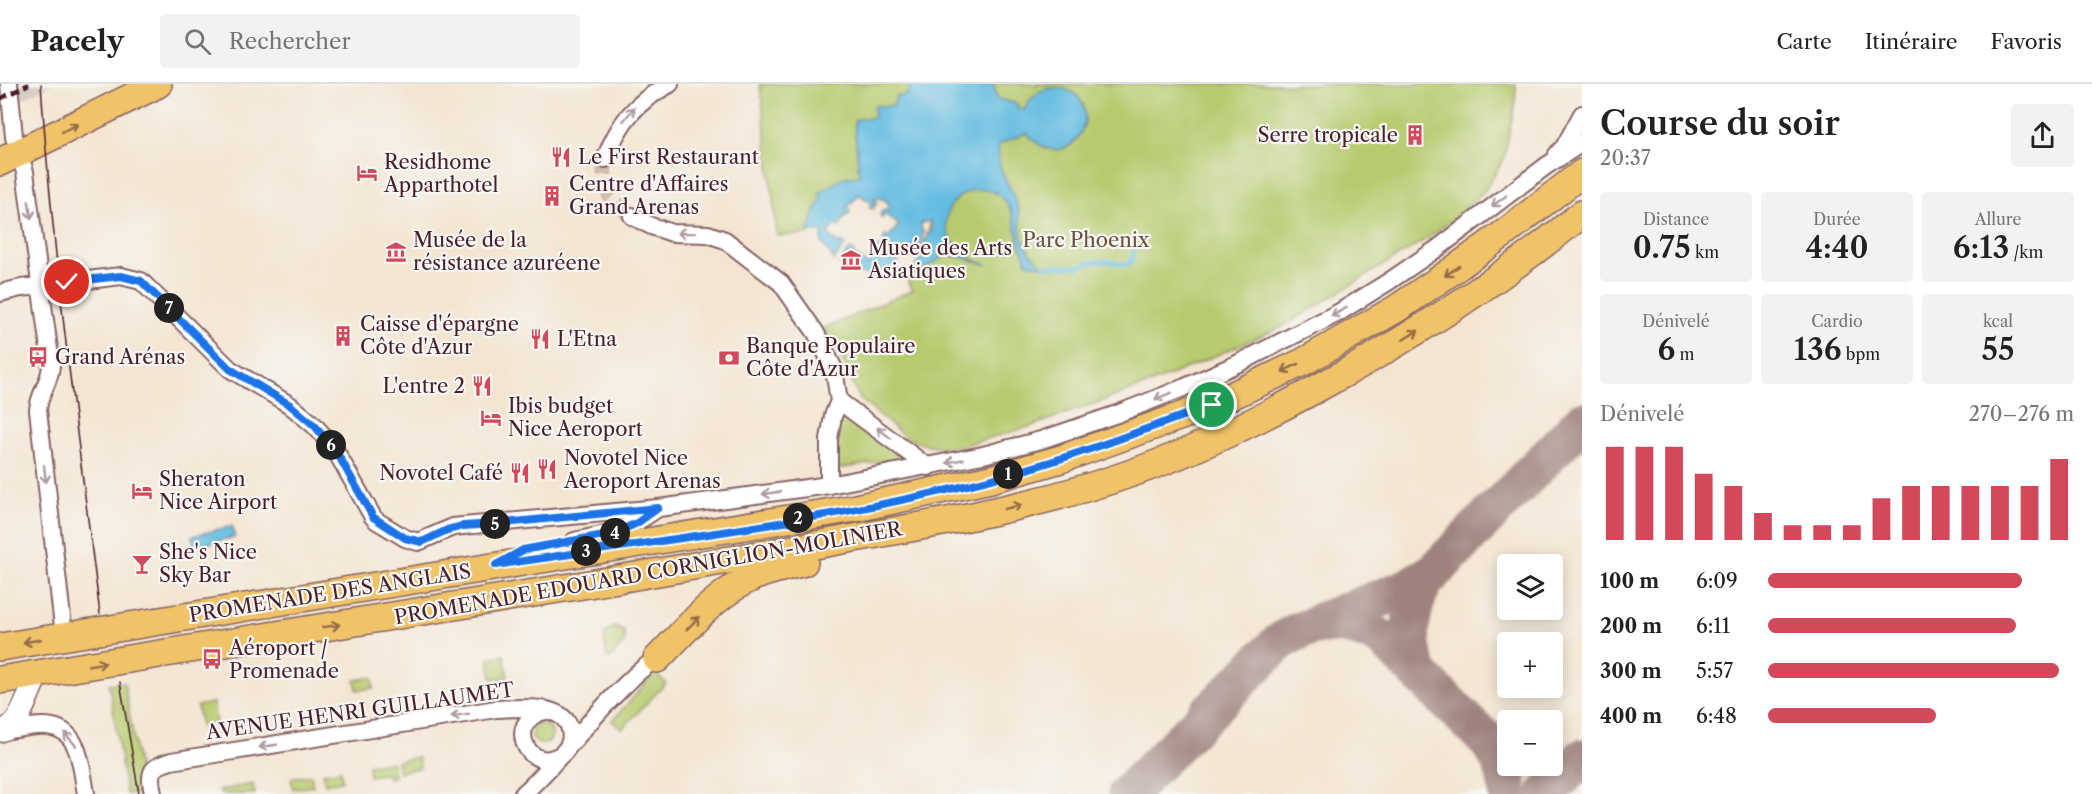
<!DOCTYPE html>
<html lang="fr">
<meta charset="utf-8">
<style>
body{margin:0;font-family:"Libre Caslon Text",serif;background:#f2f2f2;color:#222;height:100vh;display:flex;flex-direction:column;font-size:22px;white-space:nowrap}
*{box-sizing:border-box;margin:0}
p{font-size:20px;color:#767676}
.icon{flex:none;width:33px;height:33px;fill:none;stroke:currentColor;stroke-width:2;stroke-linecap:round;stroke-linejoin:round}
.map{position:relative;flex:1;overflow:hidden}
.details{display:flex;flex-direction:column;background:#fff;width:510px}
.details>*{flex:none}
.buttons{position:absolute;left:1497px;top:470px;display:grid;gap:12px}
.buttons a{display:grid;place-items:center;width:66px;height:66px;border-radius:6px;background:#fff;box-shadow:0 3px 15px #0003;font-size:30px}
.pin{position:absolute;display:grid;place-items:center;width:51px;height:51px;color:#fff;margin:-26px;border:3px solid #fff;border-radius:50%;box-shadow:0 2px 6px #0007}
.km{position:absolute;width:30px;height:30px;margin:-15px;border-radius:50%;background:#222;color:#fff;font-size:16px;line-height:30px;text-align:center}
.round{display:grid;place-items:center;flex:none;width:63px;height:63px;border-radius:6px;background:#f2f2f2}
.headline{display:flex;align-items:center;justify-content:space-between;height:102px;padding:0 18px}
h1{font-size:33px;font-weight:600;line-height:45px}
.figures{display:grid;grid-template-columns:repeat(3,1fr);gap:9px;height:102px;padding:6px 18px}
.figures div{display:grid;align-content:center;border-radius:6px;background:#f2f2f2;text-align:center}
.figures b{font-size:30px;font-weight:600}
.figures small{font-size:16px;font-weight:400}
.figures p{font-size:16px}
.chart{height:168px;padding:12px 18px}
.chart p{display:flex;justify-content:space-between}
.chart svg{width:100%;height:108px;margin-top:6px;stroke:#d1495b;stroke-width:6}
ul{padding:0 18px;list-style:none;font-size:20px}
li{display:grid;grid-template-columns:96px 72px 1fr;align-items:center;height:45px}
li i{height:15px;border-radius:8px;background:#d1495b}
header{display:flex;align-items:center;gap:36px;box-sizing:border-box;height:84px;padding:0 30px;background:#fff;border-bottom:2px solid #e0e0e0}
header strong{font-size:28px}
nav{display:flex;gap:33px;margin-inline-start:auto;font-size:21px}
.search{width:420px;height:54px;background:#f2f2f2;display:flex;align-items:center;gap:15px;box-sizing:border-box;padding:0 21px;border-radius:6px;color:#767676;font-size:22px}
main{display:flex;flex:1;min-height:0}
.map>svg:first-child{display:block}
.industrial{fill:#cec2b9}
.green{fill:#b7ca6e;stroke:#80744c;stroke-width:1.5}
.water{fill:#63bce1;stroke:#566e86;stroke-width:1.5}
.lines{fill:none;stroke-linecap:round;stroke-linejoin:round}
.stream{stroke:#63bce1;stroke-width:4.5}
.taxiway{stroke:#9f827e;stroke-width:39}
.minor-tunnel{stroke:#d2bdb0;stroke-width:16;stroke-dasharray:16 8;stroke-linecap:butt}
.minor-casing{stroke:#866465;stroke-width:20}
.tertiary-casing{stroke:#866465;stroke-width:24}
.primary-casing{stroke:#866465;stroke-width:30}
.minor{stroke:#fff;stroke-width:16}
.tertiary{stroke:#fff;stroke-width:21}
.primary{stroke:#f0c369;stroke-width:27}
.tram{stroke:#4a1f2b;stroke-width:1.5}
.rail{stroke:#4a1f2b;stroke-width:4.5;stroke-dasharray:9 4.5;stroke-linecap:butt}
.oneway{stroke:#ae9aa0}
.oneway2{stroke:#956947}
.route-casing{stroke:#fff;stroke-width:12}
.route{stroke:#1a73e8;stroke-width:8}
.labels{text-anchor:middle;dominant-baseline:central;stroke-width:4.5;stroke-linejoin:round;paint-order:stroke}
.poi-label{font-size:20px;fill:#4a1f2b;stroke:#f6f6f2;text-anchor:start}
.park-label{font-size:20px;fill:#6b523f;stroke:#f6f6f2}
.street-label{font-size:20px;fill:#4a1f2b;stroke:#f6f6f2}
</style>
<header>
<strong>Pacely</strong>
<div class="search"><svg class="icon" aria-label="search" viewBox="0 0 24 24"><circle cx="10" cy="10" r="6"/><path d="M15 15l6 6"/></svg>Rechercher</div>
<nav><a>Carte</a><a>Itinéraire</a><a>Favoris</a></nav>
</header>
<main>
<div class="map">
<svg width="1582" height="710" viewBox="0 0 1582 710">
<rect width="100%" height="100%" fill="#f6f6f2"/>
<filter id="ink" filterUnits="userSpaceOnUse"><feTurbulence type="fractalNoise" baseFrequency=".0167" numOctaves="2"/><feDisplacementMap in="SourceGraphic" scale="12" xChannelSelector="R" yChannelSelector="G"/><feConvolveMatrix kernelMatrix="1 2 1 2 8 2 1 2 1" color-interpolation-filters="sRGB"/></filter>
<filter id="wash" filterUnits="userSpaceOnUse"><feTurbulence type="fractalNoise" baseFrequency=".008" numOctaves="4" result="noise"/><feDisplacementMap in="SourceGraphic" scale="24" xChannelSelector="R" yChannelSelector="G"/><feGaussianBlur stdDeviation="1.35" result="paint"/><feColorMatrix in="noise" values="0 0 0 0 0 0 0 0 0 0 0 0 0 0 0 0 0 1.4 0 .05"/><feComposite in="paint" operator="in"/></filter>
<g filter="url(#wash)">
<rect width="100%" height="100%" fill="#f4e5d1"/>
<path class="industrial" d="M0,0h52l-52,27z"/>
<g class="green">
<path d="M760,0h756l-1,19 -11,56 -19,31 -24,23 -33,25 -146,89 -130,56 -123,44 -68,19 -19,1 -19,-3 -16,-6 -46,-38 -10,-19 -7,-19 -20,-34 89,-38 -7,-12 13,-17 12,-40 -10,2 1,9h1l-2,14 -16,3 -2,7 -20,-15 2,-5 3,2 11,-13 -14,-11 -3,4 -2,-4 5,-5 3,2v-8c-4,-5 -9,-6 -14,-3l3,3 -4,6 -4,-1 2,-5 -12,-9 -12,14 3,4 -7,7 -4,8 -4,-2 -8,9 -5,-3 -12,1 -1,2 -32,2z"/>
<path d="M845,328l59,46 -66,11c-8,-17 -1,-38 3,-56z"/>
<path d="M614,543l10,4 1,10 -14,17 -4,1 -3,-23 5,-7z"/>
<path d="M504,571l4,22 -16,2 -3,-21z"/>
<path d="M655,589l11,10 -44,46 -10,-8z"/>
<path d="M372,593l2,11 -17,2 -2,-10z"/>
<path d="M124,598l19,112h-17l-17,-110z"/>
<path d="M213,619l3,21 -15,3 -4,-21z"/>
<circle cx="542" cy="650" r="10"/>
<path d="M418,673l2,11 -21,4 -2,-11z"/>
<path d="M392,678l2,15 -6,1 -1,-4 -18,2 -1,-11z"/>
<path d="M341,686l1,11 -17,3 -2,-11z"/>
<path d="M311,691l2,11 -20,3 -2,-11z"/>
<path d="M253,700l2,10h-35l-1,-4z"/>
</g>
<g class="water">
<path d="M911,0h82l5,15 20,5 -1,4 7,2c7,-13 16,-23 33,-22 58,5 15,99 -30,45l-28,11c-4,28 10,36 18,60 4,11 2,22 5,32 3,13 13,22 22,30l-17,-3c-3,-9 -7,-18 -9,-27 -4,-12 -4,-24 -13,-35 -28,-34 -92,15 -38,55 6,5 15,6 21,9l-23,-7 -19,-3 -34,22 17,-45h3l-1,-11 -10,2 1,9h1l-2,14 -16,3 -2,7 -20,-15 2,-5 3,2 11,-13 -14,-11 -3,4 -2,-4 5,-5 3,2v-8c-4,-5 -9,-6 -14,-3l3,3 -4,6 -4,-1 2,-5 -12,-9 -12,14 3,4 -7,7 -4,8 -4,-2 -8,9 13,10 2,-2 3,3 -11,15 -12,-17v-12l-13,1 4,-15 9,-20 -3,-4 26,-16 14,-1 -5,-56 20,-3v-11h20l2,-10h10z"/>
<path d="M879,163l20,15c-21,14 -38,18 -60,2l11,-15 4,2 -1,3 15,11 9,-12 -3,-3z"/>
<path d="M232,442l3,11 -41,10 -2,-11z"/>
</g>
<g class="lines">
<path class="stream" d="M1044,182l36,1 7,-4 19,-2 22,4 4,-6 3,-13"/>
<g class="taxiway">
<path d="M1320,538l89,-35 21,-13"/>
<path d="M1421,593c-16,-31 -13,-65 3,-95l158,-161"/>
<path d="M1487,656c13,16 20,33 21,54"/>
<path d="M1127,710l149,-149c32,-26 74,-27 108,-5l124,121"/>
<path d="M1546,710l36,-36"/>
</g>
</g>
</g>
<g filter="url(#ink)">
<g class="lines">
<path class="minor-tunnel" d="M605,75c-3,31 3,39 27,57"/>
<g class="minor-casing">
<g id="minor">
<path d="M9,0l5,53 11,35 26,192c0,17 -12,29 -13,46l26,225"/>
<path d="M1557,70l7,-7 18,-33"/>
<path d="M605,75c14,-36 30,-57 65,-75"/>
<path d="M632,132l19,10 21,7 36,1 17,6 56,43 35,50 18,36 5,32 -6,15 -4,23v46"/>
<path d="M0,209l21,-5 100,-12 20,5 89,88 60,36 25,21 19,22 39,69 4,4 28,17 13,4 35,-15 10,-1 196,-18 170,-23 154,-30 58,-15 76,-26 66,-26 56,-25 99,-50 50,-31 50,-34 108,-82 36,-23"/>
<path d="M839,317l89,66"/>
<path d="M574,457c36,-7 54,-11 84,-33"/>
<path d="M8,646c12,-1 26,-5 38,-4 35,2 35,41 40,68"/>
<path d="M153,710c-4,-22 -4,-26 18,-33l325,-52c20,-1 64,-6 73,17 2,6 3,12 0,18 -2,6 -7,11 -13,13 -30,14 -51,-38 -10,-46"/>
<path d="M523,710c35,-31 62,-70 95,-102 13,-13 24,-25 39,-33"/>
</g>
</g>
<g class="tertiary-casing">
<path id="tertiary" d="M0,647c23,-5 27,-39 39,-58"/>
</g>
<g class="primary-casing">
<g id="primary">
<path d="M0,78l158,-78"/>
<path d="M0,563l856,-139 135,-29 70,-20 151,-54 91,-43 93,-53 53,-36 57,-41 76,-59"/>
<path d="M657,575c29,-29 56,-63 94,-81 16,-8 36,-11 53,-16"/>
<path d="M0,596c196,-32 393,-64 589,-96 89,-15 177,-30 265,-46 80,-14 160,-28 238,-52 78,-23 152,-58 224,-97 93,-50 183,-108 266,-175"/>
</g>
</g>
<use href="#minor" class="minor"/>
<use href="#tertiary" class="tertiary"/>
<use href="#primary" class="primary"/>
<g class="tram">
<path d="M41,0c12,177 37,354 59,530"/>
<path d="M120,598l19,112"/>
</g>
<path class="rail" d="M0,15l29,-15"/>
</g>
<defs><path id="oneway-shaft" d="M-6 0H5M1.5-3L5.5 0L1.5 3" fill="none" stroke-width="1.6" stroke-linecap="round" stroke-linejoin="round" transform="scale(1.5)"/></defs>
<g class="oneway">
<use href="#oneway-shaft" transform="translate(629 30) rotate(-51)"/>
<use href="#oneway-shaft" transform="translate(1499 117) rotate(143)"/>
<use href="#oneway-shaft" transform="translate(30 126) rotate(82)"/>
<use href="#oneway-shaft" transform="translate(686 149) rotate(-179)"/>
<use href="#oneway-shaft" transform="translate(1339 228) rotate(151)"/>
<use href="#oneway-shaft" transform="translate(1163 312) rotate(158)"/>
<use href="#oneway-shaft" transform="translate(884 349) rotate(-143)"/>
<use href="#oneway-shaft" transform="translate(955 377) rotate(168)"/>
<use href="#oneway-shaft" transform="translate(45 390) rotate(83)"/>
<use href="#oneway-shaft" transform="translate(771 409) rotate(172)"/>
<use href="#oneway-shaft" transform="translate(460 631) rotate(171)"/>
<use href="#oneway-shaft" transform="translate(70 655) rotate(-131)"/>
<use href="#oneway-shaft" transform="translate(268 662) rotate(172)"/>
</g>
<g class="oneway2">
<use href="#oneway-shaft" transform="translate(70 44) rotate(-26)"/>
<use href="#oneway-shaft" transform="translate(1452 187) rotate(145)"/>
<use href="#oneway-shaft" transform="translate(1411 251) rotate(-32)"/>
<use href="#oneway-shaft" transform="translate(1290 284) rotate(155)"/>
<use href="#oneway-shaft" transform="translate(1013 423) rotate(-14)"/>
<use href="#oneway-shaft" transform="translate(693 539) rotate(-45)"/>
<use href="#oneway-shaft" transform="translate(331 542) rotate(-9)"/>
<use href="#oneway-shaft" transform="translate(32 557) rotate(170)"/>
<use href="#oneway-shaft" transform="translate(97 580) rotate(-9)"/>
</g>
</g>
<g class="lines" filter="url(#ink)">
<g class="route-casing">
<path id="route" d="M67,198l54,-6 20,5 89,88 60,36 25,21 25,32 33,59 32,21 17,4 25,-12 16,-4 31,-2 164,-16 -21,15 -22,10 -92,17 -27,15c166,-25 334,-44 496,-86 75,-20 147,-47 220,-74"/>
</g>
<use href="#route" class="route"/>
</g>
<defs>
<g id="building-bare" transform="scale(1.62)"><path d="M-4-6H4V6H1V3H-1V6H-4ZM-2.5-4.3h1.7v1.8h-1.7ZM.8-4.3h1.7v1.8H.8ZM-2.5-1h1.7V.8h-1.7ZM.8-1h1.7V.8H.8Z" fill="#d1495b" stroke="#f6f6f2" stroke-width="2.5" paint-order="stroke"/></g>
<g id="restaurant-bare" transform="scale(1.62)"><path d="M-5-6h1v4h1v-4h1v4h1v-4h1v5L-1.5 .5V6h-2V.5L-5-1ZM5-6V6H3V1.5H1.5Q1.5-4 5-6Z" fill="#d1495b" stroke="#f6f6f2" stroke-width="2.5" paint-order="stroke"/></g>
<g id="hotel-bare" transform="scale(1.62)"><path d="M-6-4.5h1.5V1H6V5H4.5V3h-9V5H-6ZM-4 0a1.8 1.8 0 1 1 3.6 0ZM.5 0V-2.5h3Q6-2.5 6 0Z" fill="#d1495b" stroke="#f6f6f2" stroke-width="2.5" paint-order="stroke"/></g>
<g id="museum-bare" transform="scale(1.62)"><path d="M0-6L6-3V-2H-6V-3ZM-5-1h2V3h-2ZM-1-1h2V3h-2ZM3-1h2V3H3ZM-6 4H6V6H-6Z" fill="#d1495b" stroke="#f6f6f2" stroke-width="2.5" paint-order="stroke"/></g>
<g id="bus-bare" transform="scale(1.62)"><path d="M-5-6H5V4H4V6H2V4H-2V6H-4V4H-5ZM-3.5-4V0h7V-4ZM-3.5 1.2v1.5H-2V1.2ZM2 1.2v1.5H3.5V1.2Z" fill="#d1495b" stroke="#f6f6f2" stroke-width="2.5" paint-order="stroke"/></g>
<g id="bank-bare" transform="scale(1.62)"><path d="M-6-4H6V4H-6ZM0-2.3a2.3 2.3 0 1 0 0 4.6a2.3 2.3 0 1 0 0-4.6Z" fill="#d1495b" stroke="#f6f6f2" stroke-width="2.5" paint-order="stroke"/></g>
<g id="bar-bare" transform="scale(1.62)"><path d="M-6-5H6L.8 .8V4.5H3.5V6h-7V4.5H-.8V.8Z" fill="#d1495b" stroke="#f6f6f2" stroke-width="2.5" paint-order="stroke"/></g>
</defs>
<g fill-rule="evenodd">
<use href="#building-bare" x="1415" y="51"/>
<use href="#restaurant-bare" x="561" y="73"/>
<use href="#hotel-bare" x="367" y="89"/>
<use href="#building-bare" x="552" y="112"/>
<use href="#museum-bare" x="396" y="168"/>
<use href="#museum-bare" x="851" y="176"/>
<use href="#building-bare" x="343" y="252"/>
<use href="#restaurant-bare" x="540" y="255"/>
<use href="#bus-bare" x="38" y="273"/>
<use href="#bank-bare" x="729" y="274"/>
<use href="#restaurant-bare" x="482" y="302"/>
<use href="#hotel-bare" x="491" y="334"/>
<use href="#restaurant-bare" x="547" y="385"/>
<use href="#restaurant-bare" x="520" y="389"/>
<use href="#hotel-bare" x="142" y="407"/>
<use href="#bar-bare" x="142" y="480"/>
<use href="#bus-bare" x="212" y="575"/>
</g>
<g class="labels">
<g class="poi-label">
<text x="1398" y="51" text-anchor="end">Serre tropicale</text>
<text x="578" y="73">Le First Restaurant</text>
<text x="384" y="78">Residhome<tspan x="384" dy="23">Apparthotel</tspan></text>
<text x="569" y="100">Centre d'Affaires<tspan x="569" dy="23">Grand Arenas</tspan></text>
<text x="413" y="156">Musée de la<tspan x="413" dy="23">résistance azuréene</tspan></text>
<text x="868" y="164">Musée des Arts<tspan x="868" dy="23">Asiatiques</tspan></text>
<text x="360" y="240">Caisse d'épargne<tspan x="360" dy="23">Côte d'Azur</tspan></text>
<text x="557" y="255">L'Etna</text>
<text x="746" y="262">Banque Populaire<tspan x="746" dy="23">Côte d'Azur</tspan></text>
<text x="55" y="273">Grand Arénas</text>
<text x="465" y="302" text-anchor="end">L'entre 2</text>
<text x="508" y="322">Ibis budget<tspan x="508" dy="23">Nice Aeroport</tspan></text>
<text x="564" y="374">Novotel Nice<tspan x="564" dy="23">Aeroport Arenas</tspan></text>
<text x="503" y="389" text-anchor="end">Novotel Café</text>
<text x="159" y="395">Sheraton<tspan x="159" dy="23">Nice Airport</tspan></text>
<text x="159" y="468">She's Nice<tspan x="159" dy="23">Sky Bar</tspan></text>
<text x="229" y="564">Aéroport /<tspan x="229" dy="23">Promenade</tspan></text>
</g>
<g class="park-label">
<text x="1086" y="156">Parc Phoenix</text>
</g>
<g class="street-label">
<text transform="translate(648 489) rotate(-10)">PROMENADE EDOUARD CORNIGLION-MOLINIER</text>
<text transform="translate(330 509) rotate(-9)">PROMENADE DES ANGLAIS</text>
<text transform="translate(360 627) rotate(-8)">AVENUE HENRI GUILLAUMET</text>
</g>
</g>
</svg>
<div class="buttons">
<a><svg class="icon" aria-label="layers" viewBox="0 0 24 24"><path d="M12 4l9 5-9 5-9-5zM3 14l9 5 9-5"/></svg></a>
<a>+</a>
<a>−</a>
</div>
<div class="pin" style="left:1212px;top:321px;background:#1e9e55"><svg class="icon" aria-label="arrive" viewBox="0 0 24 24"><path d="M6 21V4h12l-3 4 3 4H6"/></svg></div>
<div class="pin" style="left:67px;top:198px;background:#d93025"><svg class="icon" aria-label="check" viewBox="0 0 24 24"><path d="M5 12l5 5 9-10"/></svg></div>
<b class="km" style="left:1008px;top:390px">1</b>
<b class="km" style="left:798px;top:434px">2</b>
<b class="km" style="left:586px;top:467px">3</b>
<b class="km" style="left:615px;top:449px">4</b>
<b class="km" style="left:495px;top:440px">5</b>
<b class="km" style="left:331px;top:361px">6</b>
<b class="km" style="left:169px;top:224px">7</b>
</div>
<section class="details">
<div class="headline"><div><h1>Course du soir</h1><p>20:37</p></div><a class="round"><svg class="icon" aria-label="share" viewBox="0 0 24 24"><path d="M12 15V3M7 8l5-5 5 5M5 13v7h14v-7"/></svg></a></div>
<div class="figures">
<div><p>Distance</p><b>0.75<small> km</small></b></div>
<div><p>Durée</p><b>4:40</b></div>
<div><p>Allure</p><b>6:13<small> /km</small></b></div>
</div>
<div class="figures">
<div><p>Dénivelé</p><b>6<small> m</small></b></div>
<div><p>Cardio</p><b>136<small> bpm</small></b></div>
<div><p>kcal</p><b>55</b></div>
</div>
<div class="chart"><p><span>Dénivelé</span>270–276 m</p>
<svg viewBox="0 0 160 44" preserveAspectRatio="none"><path d="M5 44V6M15 44V6M25 44V6M35 44V17M45 44V22M55 44V33M65 44V38M75 44V38M85 44V38M95 44V27M105 44V22M115 44V22M125 44V22M135 44V22M145 44V22M155 44V11"/></svg>
</div>
<ul>
<li><b>100 m</b>6:09<i style="width:83%"></i></li>
<li><b>200 m</b>6:11<i style="width:81%"></i></li>
<li><b>300 m</b>5:57<i style="width:95%"></i></li>
<li><b>400 m</b>6:48<i style="width:55%"></i></li>
</ul>
</section>
</main>
